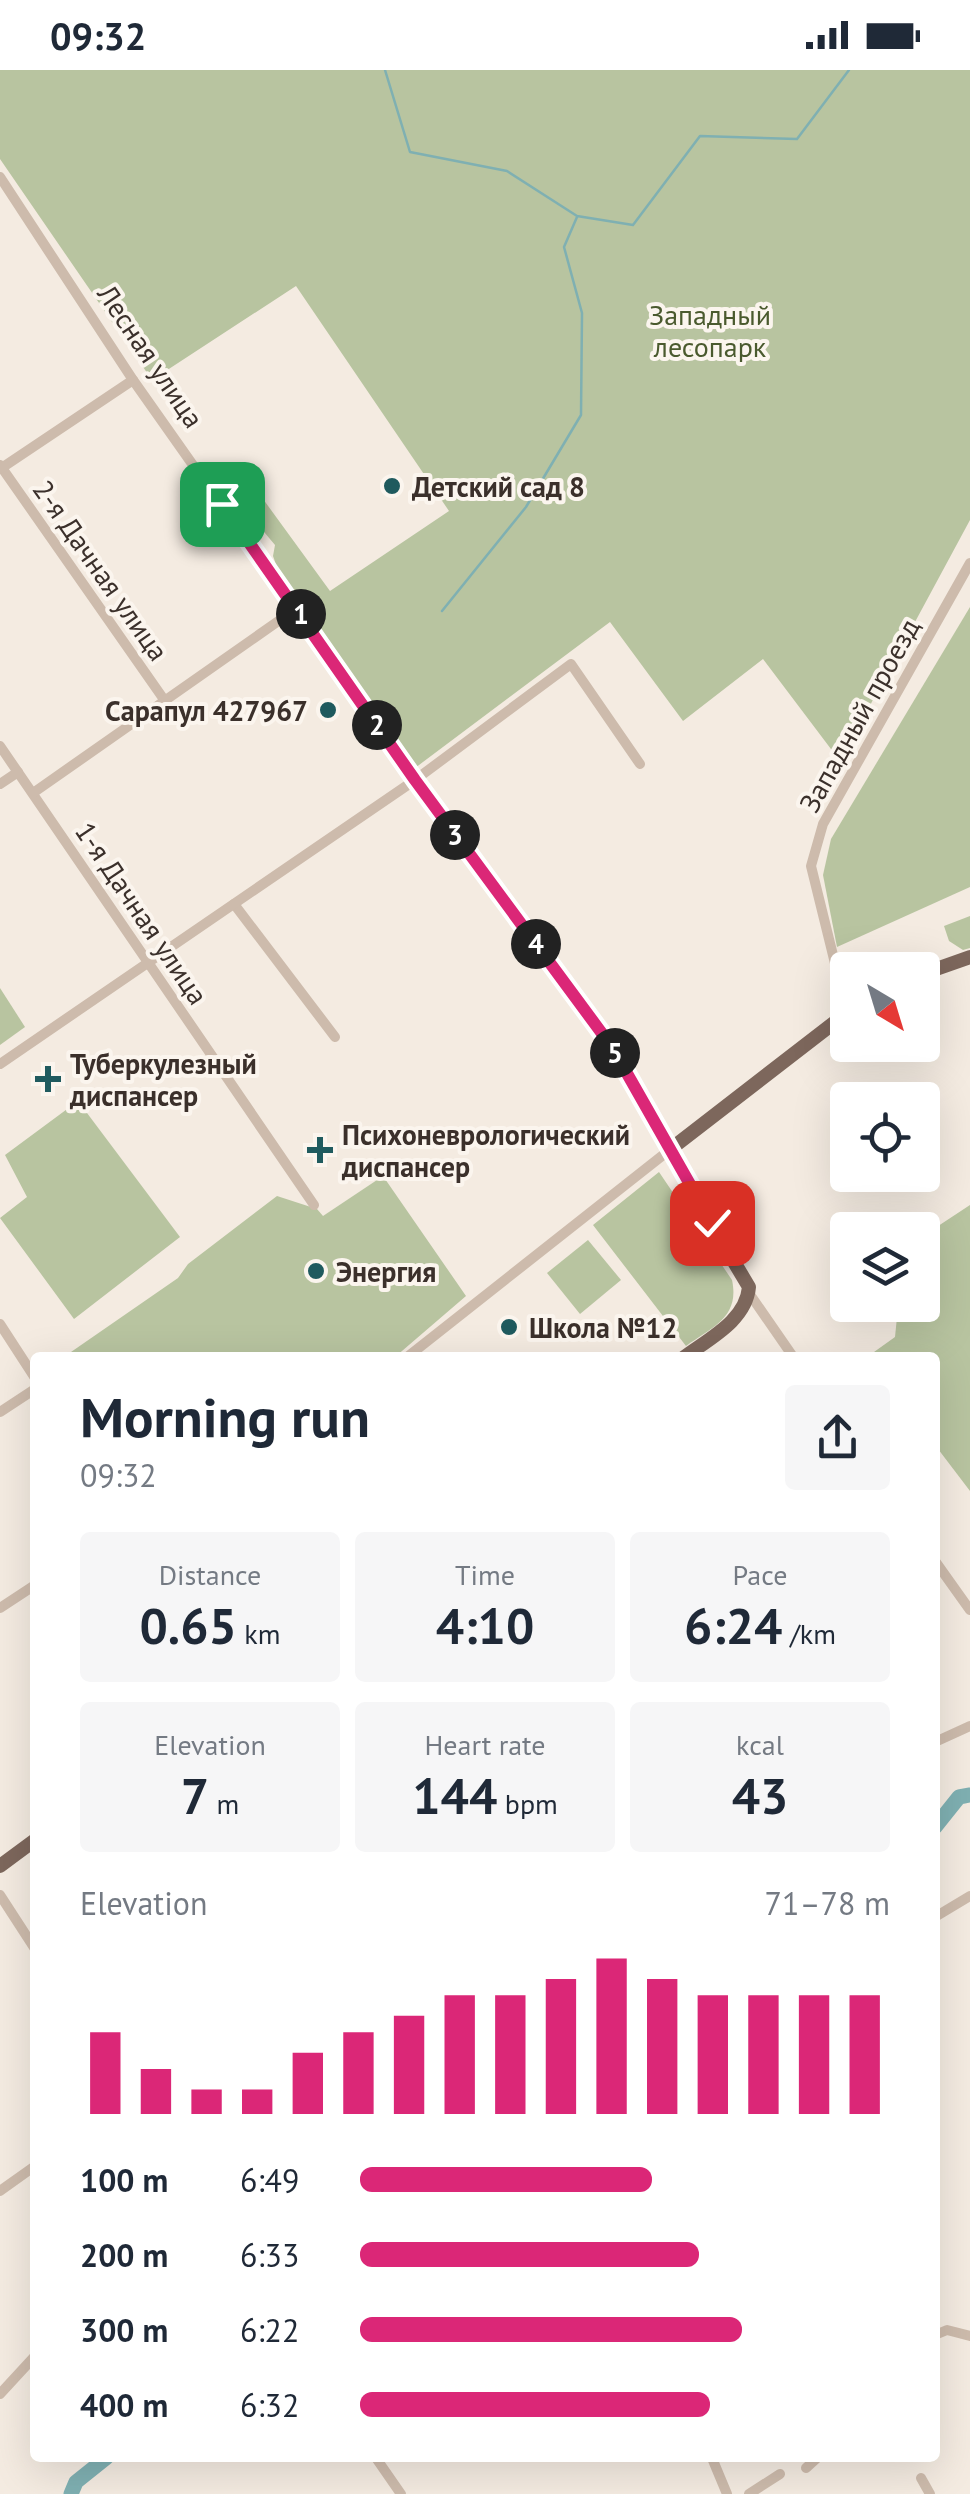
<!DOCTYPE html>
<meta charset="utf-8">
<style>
body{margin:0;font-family:"PT Sans",sans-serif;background:#f6f6f7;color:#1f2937;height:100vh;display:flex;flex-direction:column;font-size:38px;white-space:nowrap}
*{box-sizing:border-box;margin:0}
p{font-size:32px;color:#747a83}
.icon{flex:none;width:55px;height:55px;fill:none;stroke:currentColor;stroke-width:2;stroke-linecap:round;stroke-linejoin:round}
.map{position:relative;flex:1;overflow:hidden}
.drawer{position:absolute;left:30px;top:1282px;width:910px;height:1110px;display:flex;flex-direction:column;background:#fff;border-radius:10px;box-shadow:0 10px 40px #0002}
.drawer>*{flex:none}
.needle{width:65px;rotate:142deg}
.tools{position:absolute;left:830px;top:882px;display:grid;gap:20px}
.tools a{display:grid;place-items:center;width:110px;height:110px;border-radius:10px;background:#fff;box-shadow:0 10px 40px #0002;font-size:50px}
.pin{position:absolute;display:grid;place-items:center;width:85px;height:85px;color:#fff;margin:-42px;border-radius:20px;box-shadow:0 5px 15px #0006}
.km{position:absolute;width:50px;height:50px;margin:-25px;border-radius:50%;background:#222;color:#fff;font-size:28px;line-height:50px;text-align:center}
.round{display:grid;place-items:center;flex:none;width:105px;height:105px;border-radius:10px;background:#f6f6f7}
.head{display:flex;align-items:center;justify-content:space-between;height:170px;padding:0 50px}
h1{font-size:55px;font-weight:700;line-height:75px}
.figures{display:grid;grid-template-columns:repeat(3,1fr);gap:15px;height:170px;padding:10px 50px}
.figures div{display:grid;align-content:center;border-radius:10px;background:#f6f6f7;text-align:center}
.figures b{font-size:50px;font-weight:700}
.figures small{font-size:28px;font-weight:400}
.figures p{font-size:28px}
.chart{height:280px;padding:20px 50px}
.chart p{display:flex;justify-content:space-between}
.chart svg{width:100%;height:180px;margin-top:10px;stroke:#db2777;stroke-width:6}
ul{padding:0 50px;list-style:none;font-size:32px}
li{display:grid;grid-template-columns:160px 120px 1fr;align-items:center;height:75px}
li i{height:25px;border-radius:12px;background:#db2777}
.status{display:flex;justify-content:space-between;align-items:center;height:70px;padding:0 50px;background:#fff;direction:ltr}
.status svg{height:28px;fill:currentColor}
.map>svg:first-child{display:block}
.green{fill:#b8c4a0}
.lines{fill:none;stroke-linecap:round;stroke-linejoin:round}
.stream{stroke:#7fb0b2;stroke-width:2.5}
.river{stroke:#7fb0b2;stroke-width:15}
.minor{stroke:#cdbbac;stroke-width:10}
.major{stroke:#7d675c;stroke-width:14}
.route-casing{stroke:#fff;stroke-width:20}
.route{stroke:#db2777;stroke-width:12}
.poi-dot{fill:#1f5a5e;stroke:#fbf5ee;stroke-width:4}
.labels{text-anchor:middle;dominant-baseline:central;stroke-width:8;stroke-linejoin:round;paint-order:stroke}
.park-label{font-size:28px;fill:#4a5a2e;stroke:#fbf5ee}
.street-label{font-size:28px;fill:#3b302b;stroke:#fbf5ee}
.poi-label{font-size:28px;font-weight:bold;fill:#3b302b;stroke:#fbf5ee;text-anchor:start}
</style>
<div class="status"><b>09:32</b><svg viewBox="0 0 49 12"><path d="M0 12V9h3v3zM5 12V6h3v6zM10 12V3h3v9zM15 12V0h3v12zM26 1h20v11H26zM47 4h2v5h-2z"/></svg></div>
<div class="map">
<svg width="970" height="2424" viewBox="0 0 970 2424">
<rect width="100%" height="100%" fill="#f4ebe1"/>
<g class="green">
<path d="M0,0h970v450l-130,241 -77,-102 -80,62 -73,-99 -195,146 -136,-195 -6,-17 2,-11 -46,-55 18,-13 83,114 119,-80 -153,-225 -144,94 -152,-221z"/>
<path d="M970,537v280l-133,60 -14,-72 8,-36z"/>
<path d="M970,846v32l-7,2 -14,-9 -5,-15z"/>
<path d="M0,918l25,39 -25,18z"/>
<path d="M78,1031l102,136 -106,82 -74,-101 27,-21 -22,-42z"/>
<path d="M659,1102l73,108c8,37 -19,47 -46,66l-93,-121z"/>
<path d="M383,1106l83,120 -71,61 -320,1 -4,-6 107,-74 10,-14 89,-68 40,13 6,7z"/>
<path d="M970,1135v286l-35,-46v-87l-68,-1 28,-20 3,-30 24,-2 1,-69z"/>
<path d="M588,1170l33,40 -41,34 -33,-41z"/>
</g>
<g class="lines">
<g class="stream">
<path d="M385,0l25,82 97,19 70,45 56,9 67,-89 97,3 52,-69"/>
<path d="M442,541l84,-104 55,-92 1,-102 -18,-66 13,-30"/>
</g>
<g class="river">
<path d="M935,1757l24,-30 11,-2"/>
<path d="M71,2424l5,-12 30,-24"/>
</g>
<g class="minor">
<path d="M0,107l133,203 282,400 197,267 60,101 -266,210"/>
<path d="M0,395l165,236"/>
<path d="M0,399l133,-89"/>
<path d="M0,676l314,459"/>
<path d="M0,714l18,-12"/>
<path d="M33,723l264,-185"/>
<path d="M234,834l101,133"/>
<path d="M847,942l-36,-146 12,-42 147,-261"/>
<path d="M0,994l415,-284 156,-116 69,100"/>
<path d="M749,1223l45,65"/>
<path d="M0,1254l35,54"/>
<path d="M0,1342l35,-23"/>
<path d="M935,1491l35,49"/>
<path d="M0,1538l35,-23"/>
<path d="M935,1672l35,-16"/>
<path d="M0,1825l35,54"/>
<path d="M935,1847l35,-21"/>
<path d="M0,2121l35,-25"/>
<path d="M935,2265l12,-5 23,6"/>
<path d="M0,2324l35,-38"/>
<path d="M376,2388l25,36"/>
<path d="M712,2388l15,36"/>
<path d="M806,2398l11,-10"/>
<path d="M921,2408l9,16"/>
<path d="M749,2424l31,-20"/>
</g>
<g class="major">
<path d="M922,904l48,-17"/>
<path d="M683,1288c25,-19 63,-37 66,-71l-74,-124 -3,-15 176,-136"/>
<path d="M0,1796l35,-26"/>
</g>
</g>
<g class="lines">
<g class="route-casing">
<path id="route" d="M222,434l193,276 197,267 100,176"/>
</g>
<use href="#route" class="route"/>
</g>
<g class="poi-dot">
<circle cx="392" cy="416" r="10"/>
<circle cx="328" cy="640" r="10"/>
<path d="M43 994h10v10h10v10h-10v10h-10v-10h-10v-10h10z"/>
<path d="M315 1065h10v10h10v10h-10v10h-10v-10h-10v-10h10z"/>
<circle cx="316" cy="1201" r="10"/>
<circle cx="509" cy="1257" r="10"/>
</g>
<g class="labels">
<g class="park-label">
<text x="710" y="244">Западный<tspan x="710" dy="32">лесопарк</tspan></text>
</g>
<g class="street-label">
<text transform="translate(151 286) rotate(56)">Лесная улица</text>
<text transform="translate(101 500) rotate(55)">2-я Дачная улица</text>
<text transform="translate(859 645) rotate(-61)">Западный проезд</text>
<text transform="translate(142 843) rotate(56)">1-я Дачная улица</text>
</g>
<g class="poi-label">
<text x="412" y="416">Детский сад 8</text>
<text x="308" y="640" text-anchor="end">Сарапул 427967</text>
<text x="70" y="993">Туберкулезный<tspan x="70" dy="32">диспансер</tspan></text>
<text x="342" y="1064">Психоневрологический<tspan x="342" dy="32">диспансер</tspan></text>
<text x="336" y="1201">Энергия</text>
<text x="529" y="1257">Школа №12</text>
</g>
</g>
</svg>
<div class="tools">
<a><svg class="needle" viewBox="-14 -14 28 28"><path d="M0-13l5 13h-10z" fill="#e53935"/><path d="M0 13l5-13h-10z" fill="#747a83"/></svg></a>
<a><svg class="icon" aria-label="locate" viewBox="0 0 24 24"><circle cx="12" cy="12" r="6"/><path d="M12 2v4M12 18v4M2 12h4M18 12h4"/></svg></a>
<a><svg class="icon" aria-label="layers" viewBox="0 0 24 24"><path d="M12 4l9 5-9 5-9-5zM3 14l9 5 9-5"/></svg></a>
</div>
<div class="pin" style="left:222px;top:434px;background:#1e9e55"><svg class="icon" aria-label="arrive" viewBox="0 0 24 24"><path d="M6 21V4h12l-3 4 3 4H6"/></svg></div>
<div class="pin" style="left:712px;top:1153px;background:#d93025"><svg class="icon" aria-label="check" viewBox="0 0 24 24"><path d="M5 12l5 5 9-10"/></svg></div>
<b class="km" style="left:301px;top:544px">1</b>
<b class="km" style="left:377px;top:655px">2</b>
<b class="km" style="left:455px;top:765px">3</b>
<b class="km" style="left:536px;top:874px">4</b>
<b class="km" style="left:615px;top:983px">5</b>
<section class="drawer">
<div class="head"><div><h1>Morning run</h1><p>09:32</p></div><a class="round"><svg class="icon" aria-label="share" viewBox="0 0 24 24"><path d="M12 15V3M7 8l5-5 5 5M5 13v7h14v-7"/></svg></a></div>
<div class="figures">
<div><p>Distance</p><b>0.65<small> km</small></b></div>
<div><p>Time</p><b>4:10</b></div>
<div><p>Pace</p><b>6:24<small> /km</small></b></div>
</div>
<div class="figures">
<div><p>Elevation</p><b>7<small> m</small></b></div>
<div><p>Heart rate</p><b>144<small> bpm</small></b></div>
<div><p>kcal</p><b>43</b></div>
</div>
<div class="chart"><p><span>Elevation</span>71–78 m</p>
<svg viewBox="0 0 160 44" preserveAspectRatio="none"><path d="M5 44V24M15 44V33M25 44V38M35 44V38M45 44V29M55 44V24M65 44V20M75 44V15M85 44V15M95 44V11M105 44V6M115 44V11M125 44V15M135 44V15M145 44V15M155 44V15"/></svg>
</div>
<ul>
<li><b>100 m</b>6:49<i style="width:55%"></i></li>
<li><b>200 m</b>6:33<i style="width:64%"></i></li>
<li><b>300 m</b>6:22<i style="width:72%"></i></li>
<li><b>400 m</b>6:32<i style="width:66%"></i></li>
</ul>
</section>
</div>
